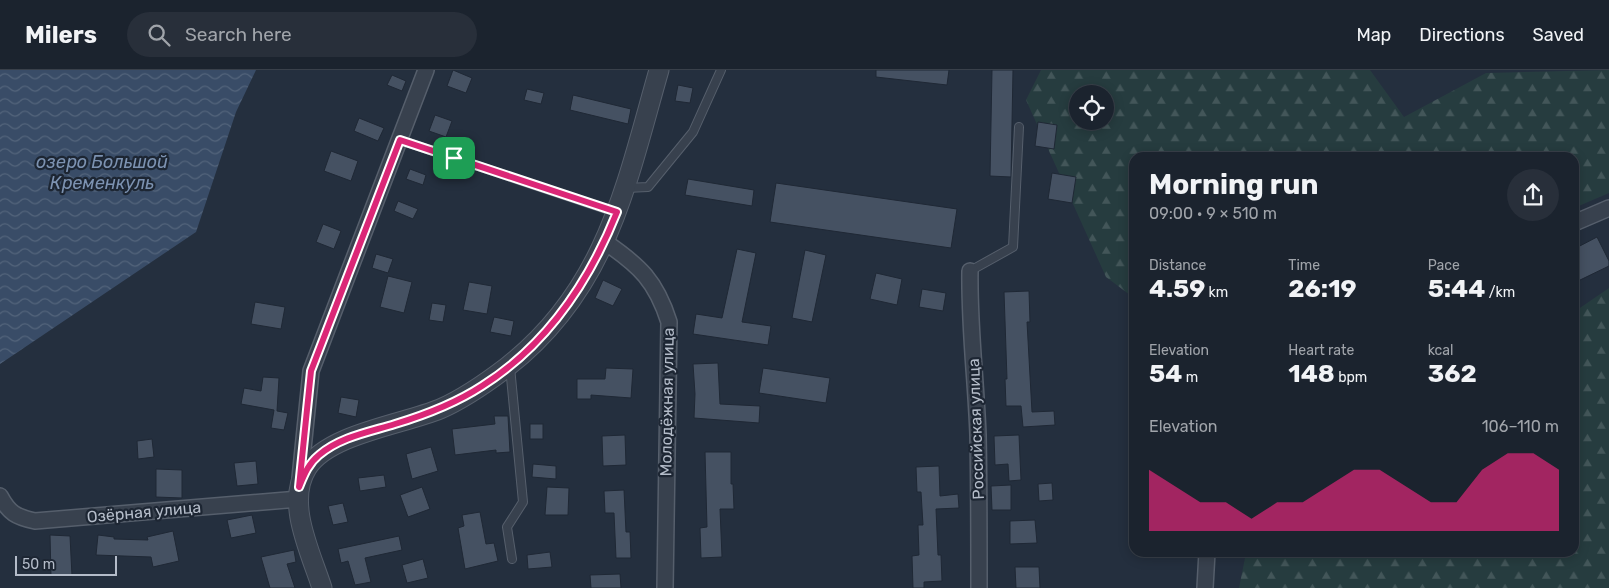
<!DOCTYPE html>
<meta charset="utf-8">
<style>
body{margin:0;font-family:Rubik,sans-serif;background:#282f3a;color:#f1f3f6;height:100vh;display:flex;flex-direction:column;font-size:19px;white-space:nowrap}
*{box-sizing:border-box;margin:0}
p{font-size:16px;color:#a0a4aa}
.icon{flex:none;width:28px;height:28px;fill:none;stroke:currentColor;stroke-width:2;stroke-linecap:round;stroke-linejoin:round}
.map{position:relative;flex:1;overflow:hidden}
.details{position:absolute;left:1129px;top:82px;width:450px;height:405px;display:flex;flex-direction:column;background:#1b232e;border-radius:15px;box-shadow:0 2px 12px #0003,0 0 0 1px #39404a}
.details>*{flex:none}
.tools{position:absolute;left:1069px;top:15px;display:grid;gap:10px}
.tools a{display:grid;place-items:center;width:45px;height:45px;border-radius:50%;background:#1b232e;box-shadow:0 2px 12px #0003,0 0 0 1px #39404a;font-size:25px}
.scale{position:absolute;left:15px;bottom:12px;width:102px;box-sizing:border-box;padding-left:5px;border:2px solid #b4bcc9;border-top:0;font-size:14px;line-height:18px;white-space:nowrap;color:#b4bcc9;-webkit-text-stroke:4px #1d2633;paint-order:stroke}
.pin{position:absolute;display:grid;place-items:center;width:42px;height:42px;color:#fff;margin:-21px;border-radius:10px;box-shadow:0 2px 8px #0006}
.round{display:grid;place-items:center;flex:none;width:52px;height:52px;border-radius:26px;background:#282f3a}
.overview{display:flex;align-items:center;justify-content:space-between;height:85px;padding:0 20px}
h1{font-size:28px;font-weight:700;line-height:38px}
.figures{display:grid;grid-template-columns:repeat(3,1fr);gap:8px;height:85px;padding:5px 20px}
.figures div{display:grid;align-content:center}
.figures b{font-size:25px;font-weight:700}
.figures small{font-size:14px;font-weight:400}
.figures p{font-size:14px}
.chart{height:140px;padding:10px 20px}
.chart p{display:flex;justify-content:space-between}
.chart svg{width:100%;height:90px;margin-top:5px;fill:#db2777;opacity:.7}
header{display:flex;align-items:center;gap:30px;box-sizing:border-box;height:70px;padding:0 25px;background:#1b232e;border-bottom:1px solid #39404a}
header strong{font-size:24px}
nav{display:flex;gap:28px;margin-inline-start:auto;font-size:18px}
.search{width:350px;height:45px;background:#282f3a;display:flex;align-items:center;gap:12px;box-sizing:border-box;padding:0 18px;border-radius:28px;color:#a0a4aa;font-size:19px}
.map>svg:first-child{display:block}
.forest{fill:url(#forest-firs);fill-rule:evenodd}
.water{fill:url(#water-waves)}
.building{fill:#455162;stroke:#1f2835}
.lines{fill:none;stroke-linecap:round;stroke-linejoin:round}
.service-casing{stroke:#565f6c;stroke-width:10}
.minor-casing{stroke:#565f6c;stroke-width:18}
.tertiary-casing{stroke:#565f6c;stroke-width:21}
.service{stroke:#38414e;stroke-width:8}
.minor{stroke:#38414e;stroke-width:15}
.tertiary{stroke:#38414e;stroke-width:19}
.route-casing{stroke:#fff;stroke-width:10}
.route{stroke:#db2777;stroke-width:6}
.labels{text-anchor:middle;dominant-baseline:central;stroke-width:4.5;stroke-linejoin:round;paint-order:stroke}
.street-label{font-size:16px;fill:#b4bcc9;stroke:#1d2633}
.water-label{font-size:18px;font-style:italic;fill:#7c92b1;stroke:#1d2633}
</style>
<header>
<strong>Milers</strong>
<div class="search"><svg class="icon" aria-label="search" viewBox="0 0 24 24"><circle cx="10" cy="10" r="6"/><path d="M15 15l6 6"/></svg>Search here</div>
<nav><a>Map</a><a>Directions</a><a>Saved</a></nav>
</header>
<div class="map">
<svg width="1609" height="518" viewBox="0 0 1609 518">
<defs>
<pattern id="forest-firs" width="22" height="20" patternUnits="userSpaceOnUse" patternTransform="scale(1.25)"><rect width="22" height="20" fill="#263c3f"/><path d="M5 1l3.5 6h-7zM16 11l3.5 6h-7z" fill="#435659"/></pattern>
<pattern id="water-waves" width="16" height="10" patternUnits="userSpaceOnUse" patternTransform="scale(1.25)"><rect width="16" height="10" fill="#394c67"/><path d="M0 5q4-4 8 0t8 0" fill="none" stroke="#53647b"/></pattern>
</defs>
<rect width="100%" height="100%" fill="#242f3e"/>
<g class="forest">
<path d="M1041,0h329l34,47 82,-44 123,-3v123l-35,15v-50h-440v140l-28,-21 -80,-177zM1078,24h27v27h-27z"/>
<path d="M1609,218v300h-370l7,-35 328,-1v-240z"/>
</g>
<path class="water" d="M0,0h256l-20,42 -40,120 -196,132z"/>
<g class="building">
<path d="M453,0l19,8 -6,15 -19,-7z"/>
<path d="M876,0h73l-2,15 -71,-8z"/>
<path d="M992,0h21l-2,107 -21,-1z"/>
<path d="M392,5l14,6 -4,10 -15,-6z"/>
<path d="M678,15l15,3 -3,15 -15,-2z"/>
<path d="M527,19l17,4 -3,11 -17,-4z"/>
<path d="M573,25l58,14 -3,15 -58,-14z"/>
<path d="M435,45l17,6 -6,16 -17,-6z"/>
<path d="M359,48l25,10 -6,13 -24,-10z"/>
<path d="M1038,52l19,3 -3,24 -19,-3z"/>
<path d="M331,81l27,10 -7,20 -27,-10z"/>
<path d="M410,99l16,6 -3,10 -17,-6z"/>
<path d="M1052,103l24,4 -4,26 -24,-4z"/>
<path d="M688,109l66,11 -2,16 -67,-11z"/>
<path d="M776,113l181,26 -6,39 -181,-26z"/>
<path d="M398,131l20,8 -5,10 -19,-8z"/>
<path d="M323,154l18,7 -7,18 -18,-7z"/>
<path d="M1597,167l12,24v5l-31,15 -4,-9v-23z"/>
<path d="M737,179l19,4 -14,69 29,4 -3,19 -75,-11 3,-20 26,4z"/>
<path d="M805,180l21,5 -14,67 -20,-4z"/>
<path d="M376,184l17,5 -5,14 -16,-5z"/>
<path d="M876,203l26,6 -5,26 -27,-6z"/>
<path d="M388,206l24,6 -8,31 -24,-6z"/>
<path d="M603,210l19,9 -9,17 -18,-8z"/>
<path d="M469,212l23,4 -5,28 -24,-4z"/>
<path d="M922,219l24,4 -3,18 -24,-4z"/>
<path d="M1029,221l1,31h-3l5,90 22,-1 1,14 -32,2 -2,-21h-15l-1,-27h2l-3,-87z"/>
<path d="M255,232l30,5 -4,22 -30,-5z"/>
<path d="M432,233l14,2 -3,17 -14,-2z"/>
<path d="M494,247l20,4 -3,15 -21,-4z"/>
<path d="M718,293l2,41 40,2 -1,17 -65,-5 1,-24 -2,-30z"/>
<path d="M606,298l27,1 -2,29 -40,-3v4h-14v-20h28z"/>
<path d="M763,298l67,10 -4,25 -67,-10z"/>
<path d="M263,307l16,1 -2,33 11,2 -4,17 -13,-2 3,-18 -33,-6 3,-16 17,3z"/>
<path d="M341,327l18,3 -3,17 -18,-4z"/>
<path d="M494,346h14l2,36 -14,1v-3l-41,5 -3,-26 43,-5z"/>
<rect x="530" y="354" width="13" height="15"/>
<path d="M625,365l1,30 -23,1 -1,-30z"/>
<path d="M1019,365l2,45 -12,1 -1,-17 -13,1 -1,-29z"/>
<path d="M152,369l2,18 -16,2 -1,-18z"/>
<path d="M431,377l7,24 -26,8 -6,-25z"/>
<path d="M705,382h26v32h2l1,25h-14l2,48 -21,1 -1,-30 7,-1z"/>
<path d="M256,391l2,23 -21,2 -3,-23z"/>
<path d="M533,394l23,2v13l-24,-2z"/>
<path d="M939,396l1,30 18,-2 1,14 -23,1 2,46h3l1,26 -18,1v6h-11l-1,-32 7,-1 -1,-30h5l-2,-33h-4l-1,-25z"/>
<path d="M156,399l26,1v28l-26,-1z"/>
<path d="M384,405l2,12 -26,4 -2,-13z"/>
<path d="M1052,413l1,17 -14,1 -1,-17z"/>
<path d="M1011,415v25h-19l-1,-24z"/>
<path d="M422,417l8,22 -22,8 -8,-22z"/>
<path d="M547,417l22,1 -1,27h-23z"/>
<path d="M624,420l2,42h4l1,26h-15l-2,-45h-9l-1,-22z"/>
<path d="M343,433l5,19 -15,3 -5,-19z"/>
<path d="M480,442l6,32 8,-1 4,18 -33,8 -7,-41 6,-2 -2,-11z"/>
<path d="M252,445l4,18 -25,5 -4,-18z"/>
<path d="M1035,450l2,23 -27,1v-23z"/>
<path d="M173,461l6,30 -26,6 -2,-10 -55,-2 2,-20 16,2v2l34,1 -1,-3z"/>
<path d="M50,465l20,1 2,40h-21z"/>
<path d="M399,466l3,14 -37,8 6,24 -16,3 -7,-24 -7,2 -3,-14z"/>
<path d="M294,480l2,12 -9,2 8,24h-25l-9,-31z"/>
<path d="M550,482l2,15 -24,2 -1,-14z"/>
<path d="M423,489l5,19 -21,5 -5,-18z"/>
<path d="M1015,497h24l1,21h-24z"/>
<path d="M620,504l1,14h-30l-1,-13z"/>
</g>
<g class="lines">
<g class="service-casing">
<g id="service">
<path d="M400,70l215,72"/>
<path d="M626,118l22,-1 45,-55 28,-62"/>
<path d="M970,201l43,-24 6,-120"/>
<path d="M510,297l13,135 -16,25 5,32"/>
</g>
</g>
<g class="minor-casing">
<g id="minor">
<path d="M1574,153l35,-15"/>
<path d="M605,172c35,24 51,39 64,80l-4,266"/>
<path d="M970,201c-1,55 6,109 8,164 1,51 1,102 1,153"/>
<path d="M300,408l11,-107 115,-301"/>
<path d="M0,426c9,17 16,21 35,25l264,-22"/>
<path d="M1205,518l2,-36"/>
</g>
</g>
<g class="tertiary-casing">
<path id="tertiary" d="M322,518c-11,-35 -37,-85 -15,-120 21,-34 97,-44 133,-59 25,-11 46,-26 67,-42 100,-78 119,-182 152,-297"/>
</g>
<use href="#service" class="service"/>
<use href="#minor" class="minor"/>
<use href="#tertiary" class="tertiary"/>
</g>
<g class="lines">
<g class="route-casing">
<path id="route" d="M400,70l217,72c-28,70 -70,133 -135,174 -26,17 -57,29 -87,38 -26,8 -55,13 -76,31 -11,9 -15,20 -20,32l12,-116z"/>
</g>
<use href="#route" class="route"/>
</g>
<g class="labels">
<g class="street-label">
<text transform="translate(667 332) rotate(-89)">Молодёжная улица</text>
<text transform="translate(976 359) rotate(-92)">Российская улица</text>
<text transform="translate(144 442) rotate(-5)">Озёрная улица</text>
</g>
<g class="water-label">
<text x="102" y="92">озеро Большой<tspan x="102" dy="21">Кременкуль</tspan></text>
</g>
</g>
</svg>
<div class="tools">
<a><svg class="icon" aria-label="locate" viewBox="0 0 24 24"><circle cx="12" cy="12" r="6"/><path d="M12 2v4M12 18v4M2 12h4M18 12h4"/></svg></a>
</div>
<div class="scale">50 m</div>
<div class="pin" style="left:454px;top:88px;background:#1e9e55"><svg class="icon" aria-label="arrive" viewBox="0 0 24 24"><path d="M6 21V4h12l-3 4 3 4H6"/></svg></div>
<section class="details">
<div class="overview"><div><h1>Morning run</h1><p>09:00 · 9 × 510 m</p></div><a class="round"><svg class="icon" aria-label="share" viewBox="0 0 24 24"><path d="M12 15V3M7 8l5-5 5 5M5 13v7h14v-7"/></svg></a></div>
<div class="figures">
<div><p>Distance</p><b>4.59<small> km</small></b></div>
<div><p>Time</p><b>26:19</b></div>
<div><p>Pace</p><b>5:44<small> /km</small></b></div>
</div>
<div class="figures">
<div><p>Elevation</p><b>54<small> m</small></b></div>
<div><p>Heart rate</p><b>148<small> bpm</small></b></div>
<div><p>kcal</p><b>362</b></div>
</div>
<div class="chart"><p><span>Elevation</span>106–110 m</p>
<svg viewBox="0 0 160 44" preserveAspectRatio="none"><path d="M0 44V14L10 22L20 30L30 30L40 38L50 30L60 30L70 22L80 14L90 14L100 22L110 30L120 30L130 14L140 6L150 6L160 14V44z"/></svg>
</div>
</section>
</div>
